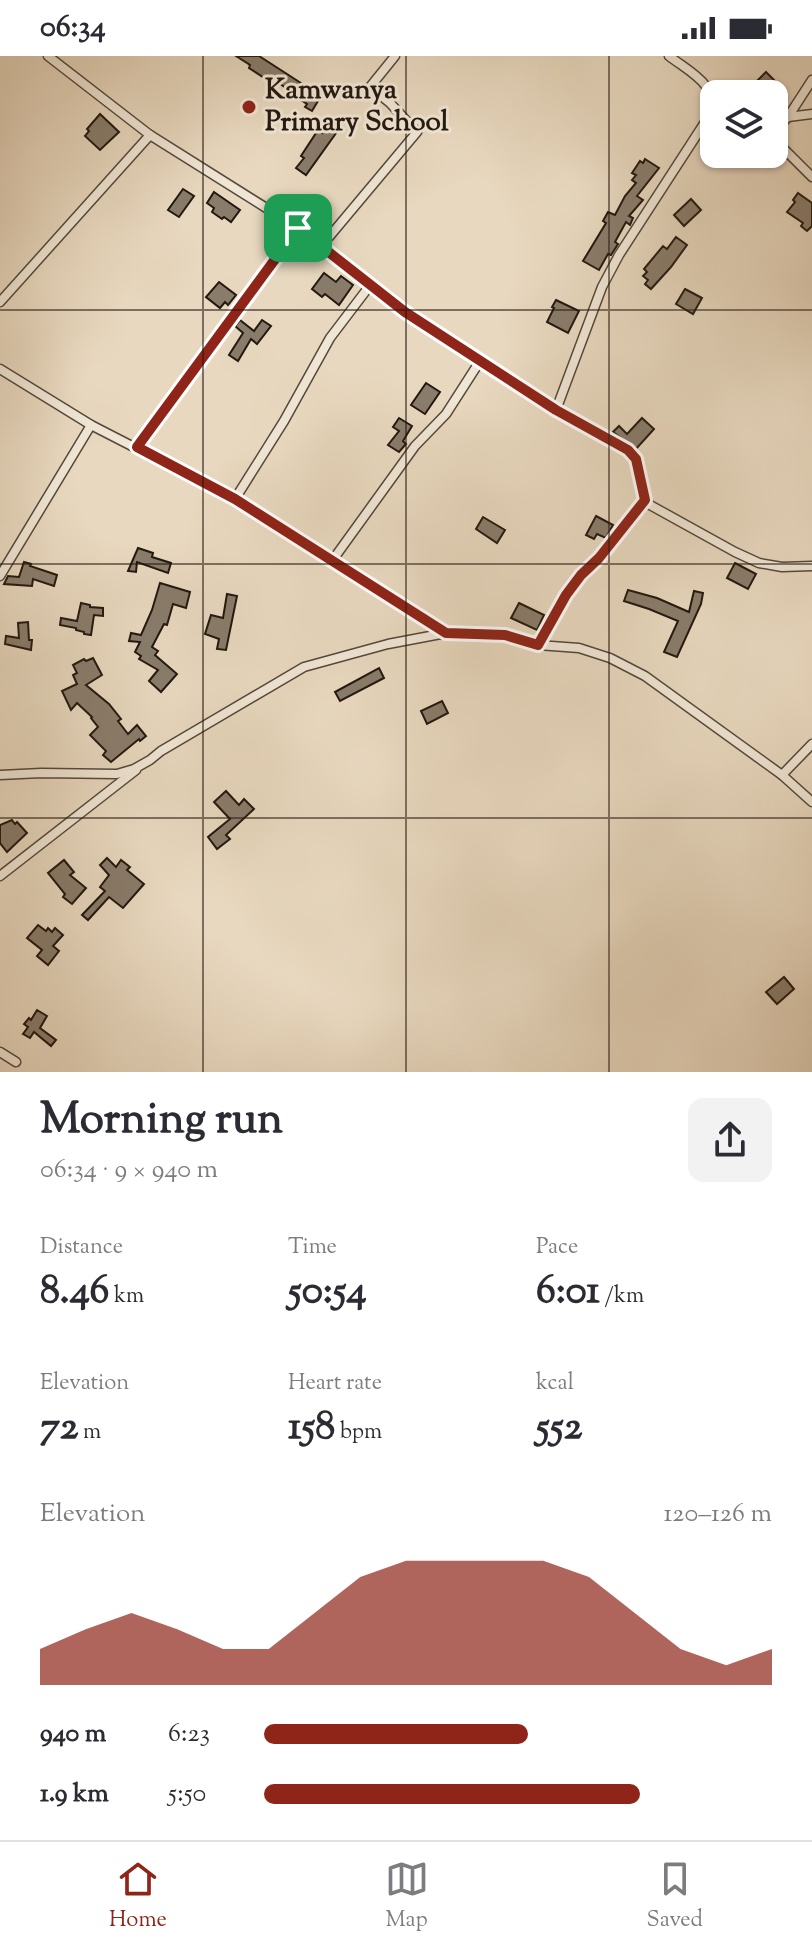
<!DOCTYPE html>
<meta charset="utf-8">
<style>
body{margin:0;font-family:"Sorts Mill Goudy",serif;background:#f2f2f3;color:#2b2b33;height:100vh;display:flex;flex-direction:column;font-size:30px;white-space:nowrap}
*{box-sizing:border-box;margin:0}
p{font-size:26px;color:#7c7c81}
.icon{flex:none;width:44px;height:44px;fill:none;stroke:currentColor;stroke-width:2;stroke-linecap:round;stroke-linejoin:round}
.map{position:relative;height:1016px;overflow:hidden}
.sheet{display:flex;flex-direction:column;background:#fff;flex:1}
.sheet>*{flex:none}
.buttons{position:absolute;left:700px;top:24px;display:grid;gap:16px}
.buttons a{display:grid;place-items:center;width:88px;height:88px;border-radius:16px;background:#fff;box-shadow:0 2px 6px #0004;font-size:40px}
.pin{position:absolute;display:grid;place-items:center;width:68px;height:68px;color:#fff;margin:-34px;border-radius:16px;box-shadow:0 4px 12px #0006}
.round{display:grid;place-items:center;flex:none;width:84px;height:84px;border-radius:16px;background:#f2f2f3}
.head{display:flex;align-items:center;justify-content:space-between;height:136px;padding:0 40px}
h1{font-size:44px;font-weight:700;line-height:60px}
.metrics{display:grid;grid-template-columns:repeat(3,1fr);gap:12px;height:136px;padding:8px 40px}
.metrics div{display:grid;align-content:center}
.metrics b{font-size:40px;font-weight:700}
.metrics small{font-size:22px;font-weight:400}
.metrics p{font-size:22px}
.chart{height:224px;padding:16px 40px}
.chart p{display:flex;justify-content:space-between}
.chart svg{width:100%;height:144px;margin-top:8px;fill:#8f2418;opacity:.7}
ul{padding:0 40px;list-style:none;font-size:26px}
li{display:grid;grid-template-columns:128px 96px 1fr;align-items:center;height:60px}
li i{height:20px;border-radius:10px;background:#8f2418}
.status{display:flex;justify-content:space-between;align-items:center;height:56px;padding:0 40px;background:#fff;direction:ltr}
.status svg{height:22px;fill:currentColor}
.tab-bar{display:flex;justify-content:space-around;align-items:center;height:112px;border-top:2px solid #e1e1e2;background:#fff;font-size:22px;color:#7c7c81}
.tab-bar a{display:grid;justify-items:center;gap:4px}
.tab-bar .current{color:#8f2418}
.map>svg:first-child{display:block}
.building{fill:#897c6b;stroke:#22180f;stroke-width:2}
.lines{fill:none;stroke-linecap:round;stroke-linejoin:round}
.minor-casing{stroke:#54483b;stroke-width:11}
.minor{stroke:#f0e6d5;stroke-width:8}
.route-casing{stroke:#fff;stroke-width:16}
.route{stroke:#8f2418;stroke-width:10}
.grid{fill:none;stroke:#22180f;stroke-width:2;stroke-opacity:0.55}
.poi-dot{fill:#8f2418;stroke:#f0e6d5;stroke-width:3}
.labels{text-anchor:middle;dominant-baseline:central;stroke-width:6;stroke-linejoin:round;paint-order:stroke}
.poi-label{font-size:28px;font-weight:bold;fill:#22180f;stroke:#f0e6d5;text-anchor:start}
</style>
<div class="status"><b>06:34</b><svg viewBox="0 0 49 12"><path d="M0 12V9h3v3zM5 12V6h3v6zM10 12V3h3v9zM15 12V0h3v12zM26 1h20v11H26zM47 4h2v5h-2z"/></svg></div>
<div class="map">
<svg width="812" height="1016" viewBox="0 0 812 1016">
<rect width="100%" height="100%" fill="#e8d8bf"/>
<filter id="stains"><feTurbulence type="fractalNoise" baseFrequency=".0025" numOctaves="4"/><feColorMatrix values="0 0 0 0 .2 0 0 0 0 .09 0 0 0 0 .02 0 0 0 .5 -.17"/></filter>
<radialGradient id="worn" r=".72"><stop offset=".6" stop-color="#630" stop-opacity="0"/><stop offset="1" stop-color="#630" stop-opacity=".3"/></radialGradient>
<g class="building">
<path d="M236,0h23l62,40 -9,15 -7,-4 2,-3 -19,-12 1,-2 -18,-12 -2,3 -20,-13 1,-3z"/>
<path d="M766,16l20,20 -12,12v-10h-12l-9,-9z"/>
<path d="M100,58l19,18 -19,18 -15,-14 4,-5 -2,-2z"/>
<path d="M330,66l9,7 -33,46 -10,-7 8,-10 -3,-2 17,-26 4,3z"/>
<path d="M645,103l14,9 -22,28 6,4 -14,16 4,2 -3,7 -4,-3 -11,20 3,2 -7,11 -3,-1 -9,16 -16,-9 23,-38 -3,-2 5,-9 7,3 10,-19 11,-13 -4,-3 4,-5 -4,-2 8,-12 3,2z"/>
<path d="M183,133l11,7 -15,21 -11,-7z"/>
<path d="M214,136l26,18 -9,12 -7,-5 -2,2 -10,-7 2,-4 -7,-5z"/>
<path d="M798,137l14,10v23l-5,5 -6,-5 2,-3 -16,-11 8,-10 -2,-2z"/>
<path d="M691,143l10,11 -17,16 -10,-11z"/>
<path d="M676,181l11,8 -16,22 -20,22 -6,-5 3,-4 -5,-4 4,-4 -3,-3 19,-23 4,3z"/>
<path d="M324,217l12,9 5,-6 12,9 -14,20 -14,-11 -3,3 -10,-8z"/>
<path d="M219,226l17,13 -8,10 -3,-3 -5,6 -14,-11z"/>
<path d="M685,233l17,9 -9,16 -17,-10z"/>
<path d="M556,244l23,11 -11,22 -21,-11 7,-14 -2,-1z"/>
<path d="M240,264l14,11 8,-11 9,6 -14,18 -6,-5 -13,22 -9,-6 14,-22 -8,-7z"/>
<path d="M426,327l14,9 -15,22 -14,-9z"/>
<path d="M399,362l13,8 -9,15 3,3 -7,8 -11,-7 11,-14 -6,-4z"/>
<path d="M642,362l12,11 -18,20 -23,-17 6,-6 8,8z"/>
<path d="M596,460l17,9 -7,13 -9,-4 -3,5 -8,-4z"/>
<path d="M483,461l22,13 -8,13 -21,-14z"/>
<path d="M138,492l15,5 -1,4 19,6 -3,10 -31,-11 -1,10 -8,-1z"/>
<path d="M24,506l7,2 -1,2 27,9 -3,11 -21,-7 -1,7 -28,-2 4,-8 11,1z"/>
<path d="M735,507l21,11 -8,15 -21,-11z"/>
<path d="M160,527l30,9 -4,16 -13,-4 -6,21 -3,-1 -12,23 6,4 -3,4 22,19 -16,18 -12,-11 9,-11 -19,-11 2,-3 -6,-4 5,-10 -11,-1 2,-8 10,2 11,-25z"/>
<path d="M628,534l29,8 32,14 5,-21 9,2 -2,11 -24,53 -13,-5 14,-31 -29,-12 -25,-8z"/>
<path d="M227,538l10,2 -11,54 -9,-1 2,-10 -14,-5 6,-19 12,3z"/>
<path d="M81,547l9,2v2l13,1v8l-9,-1 -3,20 -7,-1v-2l-8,-2v-2l-16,-3 1,-7 16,3z"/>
<path d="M519,547l25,12 -7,15 -26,-12z"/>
<path d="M28,566l1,18h3l-1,10 -26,-6 1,-8 13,2 -1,-15z"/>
<path d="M93,602l9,17 -16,10 23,19 12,15 -3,2 10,13 9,-9 9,11 -6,5 -1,-2 -28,23 -8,-7 3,-4 -16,-16 8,-8 -7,-9 1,-1 -15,-14 -6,7 -9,-19 15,-7 -4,-9 4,-2 -4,-8 11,-6 2,2z"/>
<path d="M379,612l5,10 -44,23 -5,-9z"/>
<path d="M442,645l6,12 -21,11 -6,-13z"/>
<path d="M226,735l13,14 5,-6 10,10 -28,26 4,4 -13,10 -9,-12 22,-18 -16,-17z"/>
<path d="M12,764l3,4 2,-2 10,11 -20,19 -7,-9v-18z"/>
<path d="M107,802l9,9 5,-7 9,7 -3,3 17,14 -21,24 -14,-11 -21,23 -6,-5 23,-24 -5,-4 9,-12 -9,-10z"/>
<path d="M64,804l10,12 -4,3 16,13 -14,16 -9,-7 2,-3 -17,-21z"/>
<path d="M38,869l8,6 2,-3 4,4 3,-4 8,7 -10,11 6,5 -11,14 -11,-9 5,-6 -15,-12z"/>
<path d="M784,921l10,12 -17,15 -11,-12z"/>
<path d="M37,954l10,6 -7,12 16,12 -5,6 -17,-14 -4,6 -7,-4 5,-7 -4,-3 5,-6 2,2z"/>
</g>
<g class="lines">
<g class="minor-casing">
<g id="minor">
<path d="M48,0l102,79 148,93 107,84 151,98 72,40 8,9 9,41 5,5 85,47 24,11 23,4 30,-1"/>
<path d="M788,61l24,-3"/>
<path d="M774,75l14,-14 24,-37"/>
<path d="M774,83l38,38"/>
<path d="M297,166l32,15 88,-105 -27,-29 -20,-16 25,-31"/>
<path d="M0,246l150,-167"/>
<path d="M0,313l91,56 144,74 211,133"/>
<path d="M556,354l46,-123 17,-32 90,-139c11,-31 -18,-43 -40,-60"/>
<path d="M137,391l161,-219"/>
<path d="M235,443l49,-78 46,-83 41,-54"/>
<path d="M332,505l83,-115 31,-32 34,-53"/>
<path d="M0,520l91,-151"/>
<path d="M538,589l28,-50 15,-20 18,-17 46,-58"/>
<path d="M0,719l41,-2 76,1 17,-5 16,-9 11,-9 143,-84 84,-23 58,-11 59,2 33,10 41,3 31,10 35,18 137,99 30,27"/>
<path d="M782,719l30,-31"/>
<path d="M0,820l136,-106"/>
<path d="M0,996l16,10"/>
</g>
</g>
<use href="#minor" class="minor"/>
</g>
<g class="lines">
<g class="route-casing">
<path id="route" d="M298,172l107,84 151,98 72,40 8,9 9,41 -46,58 -18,17 -15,20 -28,50 -33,-10 -59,-2 -211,-134 -98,-52z"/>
</g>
<use href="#route" class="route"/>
</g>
<path class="grid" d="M203,0v1016M406,0v1016M609,0v1016M0,254h812M0,508h812M0,762h812"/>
<circle class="poi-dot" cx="249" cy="51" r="8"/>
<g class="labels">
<g class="poi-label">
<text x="265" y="35">Kamwanya<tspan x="265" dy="32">Primary School</tspan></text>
</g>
</g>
<rect width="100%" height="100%" filter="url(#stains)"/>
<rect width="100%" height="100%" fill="url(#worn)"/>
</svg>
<div class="buttons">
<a><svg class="icon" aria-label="layers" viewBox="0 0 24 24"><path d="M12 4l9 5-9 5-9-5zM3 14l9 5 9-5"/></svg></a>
</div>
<div class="pin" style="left:298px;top:172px;background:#1e9e55"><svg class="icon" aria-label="arrive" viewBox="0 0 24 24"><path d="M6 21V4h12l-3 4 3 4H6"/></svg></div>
</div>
<section class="sheet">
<div class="head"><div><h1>Morning run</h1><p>06:34 · 9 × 940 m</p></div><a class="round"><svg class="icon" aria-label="share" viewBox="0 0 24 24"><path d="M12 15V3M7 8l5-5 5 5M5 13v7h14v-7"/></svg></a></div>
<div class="metrics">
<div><p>Distance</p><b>8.46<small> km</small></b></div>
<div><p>Time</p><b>50:54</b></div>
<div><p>Pace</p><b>6:01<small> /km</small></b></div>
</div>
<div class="metrics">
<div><p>Elevation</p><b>72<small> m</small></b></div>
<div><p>Heart rate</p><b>158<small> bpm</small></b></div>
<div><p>kcal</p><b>552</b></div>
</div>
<div class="chart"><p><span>Elevation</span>120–126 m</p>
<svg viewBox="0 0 160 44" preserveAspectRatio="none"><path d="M0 44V33L10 27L20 22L30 27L40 33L50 33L60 22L70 11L80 6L90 6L100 6L110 6L120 11L130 22L140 33L150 38L160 33V44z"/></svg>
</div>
<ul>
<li><b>940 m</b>6:23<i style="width:52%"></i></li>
<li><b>1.9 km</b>5:50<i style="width:74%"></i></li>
</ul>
</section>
<nav class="tab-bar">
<a class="current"><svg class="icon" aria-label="home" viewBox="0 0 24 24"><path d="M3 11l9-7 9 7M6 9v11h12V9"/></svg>Home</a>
<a><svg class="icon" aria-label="map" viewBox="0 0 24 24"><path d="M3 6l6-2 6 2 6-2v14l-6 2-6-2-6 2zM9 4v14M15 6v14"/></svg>Map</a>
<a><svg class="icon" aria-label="saved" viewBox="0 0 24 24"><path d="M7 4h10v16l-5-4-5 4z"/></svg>Saved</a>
</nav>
